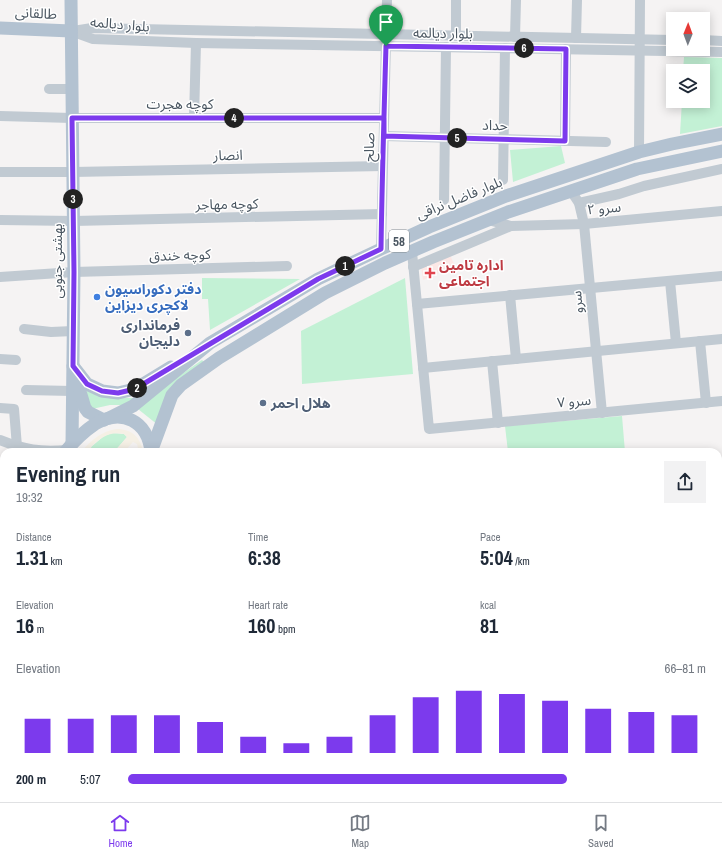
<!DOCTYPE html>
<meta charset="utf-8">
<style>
body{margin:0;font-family:"Archivo Narrow","Noto Sans Arabic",sans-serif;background:#f2f2f3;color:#1f2937;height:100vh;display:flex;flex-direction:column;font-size:15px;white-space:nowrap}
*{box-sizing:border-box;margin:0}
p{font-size:13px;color:#747a83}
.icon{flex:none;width:22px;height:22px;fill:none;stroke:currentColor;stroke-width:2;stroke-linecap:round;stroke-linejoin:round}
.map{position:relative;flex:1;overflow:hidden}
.panel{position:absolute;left:0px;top:448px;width:722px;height:354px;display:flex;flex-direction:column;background:#fff;border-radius:12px 12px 0 0;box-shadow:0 2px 10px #0003}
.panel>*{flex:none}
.needle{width:26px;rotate:1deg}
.tools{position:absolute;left:666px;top:12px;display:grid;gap:8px}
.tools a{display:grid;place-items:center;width:44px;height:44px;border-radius:0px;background:#fff;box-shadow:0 2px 10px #0003;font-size:20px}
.pin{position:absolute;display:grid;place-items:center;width:34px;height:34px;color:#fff;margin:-41px -17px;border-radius:50% 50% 50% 0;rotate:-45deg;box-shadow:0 0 4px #0007}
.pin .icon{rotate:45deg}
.km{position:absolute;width:20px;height:20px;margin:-10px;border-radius:50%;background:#222;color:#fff;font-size:11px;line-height:20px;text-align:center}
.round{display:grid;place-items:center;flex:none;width:42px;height:42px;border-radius:0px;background:#f2f2f3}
.overview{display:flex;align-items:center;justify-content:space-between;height:68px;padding:0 16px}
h1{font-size:22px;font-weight:700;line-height:30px}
.stats{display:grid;grid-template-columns:repeat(3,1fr);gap:6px;height:68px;padding:4px 16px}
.stats div{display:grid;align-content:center}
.stats b{font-size:20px;font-weight:700}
.stats small{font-size:11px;font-weight:400}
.stats p{font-size:11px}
.chart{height:112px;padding:8px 16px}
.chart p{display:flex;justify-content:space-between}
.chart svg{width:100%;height:72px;margin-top:4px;stroke:#7c3aed;stroke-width:6}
ul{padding:0 16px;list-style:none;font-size:13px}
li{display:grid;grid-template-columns:64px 48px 1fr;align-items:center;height:30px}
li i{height:10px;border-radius:5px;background:#7c3aed}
.dock{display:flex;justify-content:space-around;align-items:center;height:56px;border-top:1px solid #e0e1e3;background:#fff;font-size:11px;color:#747a83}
.dock a{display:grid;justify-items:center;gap:2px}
.dock .current{color:#7c3aed}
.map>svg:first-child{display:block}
.medical{fill:#fce8e6}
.green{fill:#c3f1d5}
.sand{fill:#f5f0e5}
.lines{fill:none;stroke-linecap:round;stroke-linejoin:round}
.minor{stroke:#c1cad2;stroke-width:10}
.major{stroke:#b3c2d1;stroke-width:13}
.route-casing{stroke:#fff;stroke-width:8}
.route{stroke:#7c3aed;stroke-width:5}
.health-dot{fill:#e0444e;stroke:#fff;stroke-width:1.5}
.shop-dot{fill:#3f7fe0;stroke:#fff;stroke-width:1.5}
.service-dot{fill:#5c6f8a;stroke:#fff;stroke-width:1.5}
.labels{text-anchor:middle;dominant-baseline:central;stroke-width:3;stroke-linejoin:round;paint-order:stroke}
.shield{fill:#fff;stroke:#808990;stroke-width:1}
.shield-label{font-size:13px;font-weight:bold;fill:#4a5661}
.street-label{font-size:14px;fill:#4a5661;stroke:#fff}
.health-label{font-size:14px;font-weight:bold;fill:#be3a42;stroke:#fff;text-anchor:start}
.shop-label{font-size:14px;font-weight:bold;fill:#366cbe;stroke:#fff;text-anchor:start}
.service-label{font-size:14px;font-weight:bold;fill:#4e5e75;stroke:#fff;text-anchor:end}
</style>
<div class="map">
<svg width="722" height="802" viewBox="0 0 722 802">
<rect width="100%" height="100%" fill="#f5f3f3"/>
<path class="medical" d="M449,253l6,13 -32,14 -2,-14z"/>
<g class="green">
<path d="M684,57l38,1v68l-42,8 2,-33h21v-30h-20z"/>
<path d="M561,146l4,17 -52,19 -3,-32z"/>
<path d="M202,278l98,1 -90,51 -2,-31h-6z"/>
<path d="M405,278l8,96 -111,10 -1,-53z"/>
<path d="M202,360l2,2 -46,63 -20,-16 38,-31z"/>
<path d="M87,388l28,10h18l-6,7h-17l-18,4 -7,-11z"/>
<path d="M622,416l3,36h-117l-3,-26z"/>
<path d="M112,433l12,1 3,3 -13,15h-22l-1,-5 13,-11z"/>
</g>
<path class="sand" d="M117,429c15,0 24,9 26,23h-4l-2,-8 -4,-2 -9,10h-10l13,-15 -3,-3c-14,-3 -24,4 -33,13l1,5h-11c10,-12 21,-21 36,-23z"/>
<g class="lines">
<g class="minor">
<path d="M71,31l22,8 103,4 526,9"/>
<path d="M73,31l19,-3 581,12"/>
<path d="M456,36v-36"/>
<path d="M515,37l1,-37"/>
<path d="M576,38l1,-38"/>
<path d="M703,40l19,1"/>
<path d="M49,89h23"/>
<path d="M0,116l72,2h312"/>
<path d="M194,118l2,-75"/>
<path d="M384,136l222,6"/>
<path d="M565,141l1,-92"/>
<path d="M639,152l1,-152"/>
<path d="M0,172h73l310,-6"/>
<path d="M503,180l2,-132"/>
<path d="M571,191l8,12 5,21 18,189"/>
<path d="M444,200l2,-153"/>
<path d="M579,203l40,-9 25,-8 78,-17"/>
<path d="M0,220l74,1 308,-7"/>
<path d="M488,220l23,6 73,-2 138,-13"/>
<path d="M381,249l6,-249"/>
<path d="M412,252l17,177 293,-28"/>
<path d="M413,267l98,-41"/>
<path d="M0,277l74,-5 213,-6"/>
<path d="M670,281l6,62"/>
<path d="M510,295l6,64"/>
<path d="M417,304l305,-28"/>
<path d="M24,329l27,3 22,-1"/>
<path d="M700,341l6,62"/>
<path d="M0,359l16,1"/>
<path d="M492,361l6,62"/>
<path d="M423,368l299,-29"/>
<path d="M26,390l46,1"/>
<path d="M0,408l14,1 3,38"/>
<path d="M0,440c25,10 40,12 67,10"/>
<path d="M718,470l4,-1"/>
<path d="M718,484l4,-4"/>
<path d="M718,516l4,-5"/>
<path d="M718,550l4,1"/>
<path d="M0,580h4"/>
<path d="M718,625l4,1"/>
<path d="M718,688l4,2"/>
<path d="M0,710h4"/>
<path d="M718,710l4,-3"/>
<path d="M0,731l4,-1"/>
<path d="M0,748l4,-3"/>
<path d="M77,798l1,4"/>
<path d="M54,802l6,-4"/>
<path d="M177,802l5,-4"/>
<path d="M313,802l5,-4"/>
<path d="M458,802l6,-4"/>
<path d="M591,802l6,-4"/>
</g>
<g class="major">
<path d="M71,0l3,272 -2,172"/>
<path d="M0,28l71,3"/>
<path d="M73,366l14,18 15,7 16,2 17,-4 36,-22"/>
<path d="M76,378l9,30 3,4 16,8"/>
<path d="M109,418l24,-12 77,-63 108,-64 63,-30 48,-22 77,-31 133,-44 33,-8 50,-10"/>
<path d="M65,452c9,-11 18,-20 30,-28 27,-16 53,-3 56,28"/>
<path d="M151,452l21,-57 9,-10 38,-27 106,-65 60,-30 48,-21 75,-30 129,-43 85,-18"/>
<path d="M0,482l4,-2"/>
<path d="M0,505h4"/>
<path d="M272,798l2,4"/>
<path d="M301,798l4,4"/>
</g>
</g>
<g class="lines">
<g class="route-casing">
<path id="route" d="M386,46c-2,68 -4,135 -5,203l-63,30 -183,110 -17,4 -16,-2 -15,-7 -14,-18 1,-94 -2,-154h312v18l181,5 1,-92 -180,-3"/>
</g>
<use href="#route" class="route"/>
</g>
<path class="health-dot" d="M428 267h4v4h4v4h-4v4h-4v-4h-4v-4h4z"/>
<circle class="shop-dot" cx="97" cy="297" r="4"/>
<g class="service-dot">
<circle cx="188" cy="333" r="4"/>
<circle cx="263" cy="403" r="4"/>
</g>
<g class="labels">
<rect class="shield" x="389" y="230" width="20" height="22" rx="3"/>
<g class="shield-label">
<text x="399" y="241">58</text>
</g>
<g class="street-label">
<text transform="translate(36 13) rotate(3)">طالقانی</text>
<text transform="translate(120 24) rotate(5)">بلوار دیالمه</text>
<text transform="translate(443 33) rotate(1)">بلوار دیالمه</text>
<text x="180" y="104">کوچه هجرت</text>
<text transform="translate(495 125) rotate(1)">حداد</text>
<text transform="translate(369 147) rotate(-89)">صالح</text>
<text transform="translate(228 155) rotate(-1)">انصار</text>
<text transform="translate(459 198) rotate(-22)">بلوار فاضل نراقی</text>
<text transform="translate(227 204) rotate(-1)">کوچه مهاجر</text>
<text transform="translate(604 208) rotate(-5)">سرو ۲</text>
<text transform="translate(180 255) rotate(-2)">کوچه خندق</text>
<text transform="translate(57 261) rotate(-90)">بهشتی جنوبی</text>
<text transform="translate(577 302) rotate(-95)">سرو</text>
<text transform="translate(574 401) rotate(-5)">سرو ۷</text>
</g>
<g class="health-label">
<text x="439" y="265">اداره تامین<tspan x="439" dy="16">اجتماعی</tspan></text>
</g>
<g class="shop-label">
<text x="105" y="289">دفتر دکوراسیون<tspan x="105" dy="16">لاکچری دیزاین</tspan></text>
</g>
<g class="service-label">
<text x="180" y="325">فرمانداری<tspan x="180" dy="16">دلیجان</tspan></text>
<text x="271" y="403" text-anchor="start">هلال احمر</text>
</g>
</g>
</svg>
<div class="tools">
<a><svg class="needle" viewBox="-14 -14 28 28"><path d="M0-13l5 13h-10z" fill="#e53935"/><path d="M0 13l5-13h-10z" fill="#747a83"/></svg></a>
<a><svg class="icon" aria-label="layers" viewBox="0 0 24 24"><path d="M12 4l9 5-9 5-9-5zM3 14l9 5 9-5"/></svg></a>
</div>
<div class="pin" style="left:386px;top:46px;background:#1e9e55"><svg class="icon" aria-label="arrive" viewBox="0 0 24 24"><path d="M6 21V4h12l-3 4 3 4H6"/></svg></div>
<b class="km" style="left:345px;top:266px">1</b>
<b class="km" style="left:137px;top:388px">2</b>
<b class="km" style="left:73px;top:199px">3</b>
<b class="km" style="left:234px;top:118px">4</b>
<b class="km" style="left:457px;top:138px">5</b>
<b class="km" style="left:524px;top:48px">6</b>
<section class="panel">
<div class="overview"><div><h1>Evening run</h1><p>19:32</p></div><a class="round"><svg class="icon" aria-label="share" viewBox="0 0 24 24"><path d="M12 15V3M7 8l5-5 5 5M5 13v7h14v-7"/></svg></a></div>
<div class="stats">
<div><p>Distance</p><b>1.31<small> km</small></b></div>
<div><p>Time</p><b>6:38</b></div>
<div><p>Pace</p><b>5:04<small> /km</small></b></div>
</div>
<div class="stats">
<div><p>Elevation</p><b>16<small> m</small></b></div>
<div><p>Heart rate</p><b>160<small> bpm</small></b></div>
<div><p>kcal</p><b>81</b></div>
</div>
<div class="chart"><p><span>Elevation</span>66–81 m</p>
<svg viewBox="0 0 160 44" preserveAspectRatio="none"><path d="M5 44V23M15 44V23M25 44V21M35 44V21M45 44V25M55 44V34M65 44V38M75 44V34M85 44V21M95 44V10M105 44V6M115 44V8M125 44V12M135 44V17M145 44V19M155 44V21"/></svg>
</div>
<ul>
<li><b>200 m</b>5:07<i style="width:76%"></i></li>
</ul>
</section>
</div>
<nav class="dock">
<a class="current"><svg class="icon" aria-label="home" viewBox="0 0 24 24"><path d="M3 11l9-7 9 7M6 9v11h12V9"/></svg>Home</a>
<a><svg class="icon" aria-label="map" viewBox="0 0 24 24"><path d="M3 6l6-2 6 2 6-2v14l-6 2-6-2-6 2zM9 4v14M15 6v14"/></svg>Map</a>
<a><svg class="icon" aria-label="saved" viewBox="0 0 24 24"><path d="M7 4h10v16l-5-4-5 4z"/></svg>Saved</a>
</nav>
